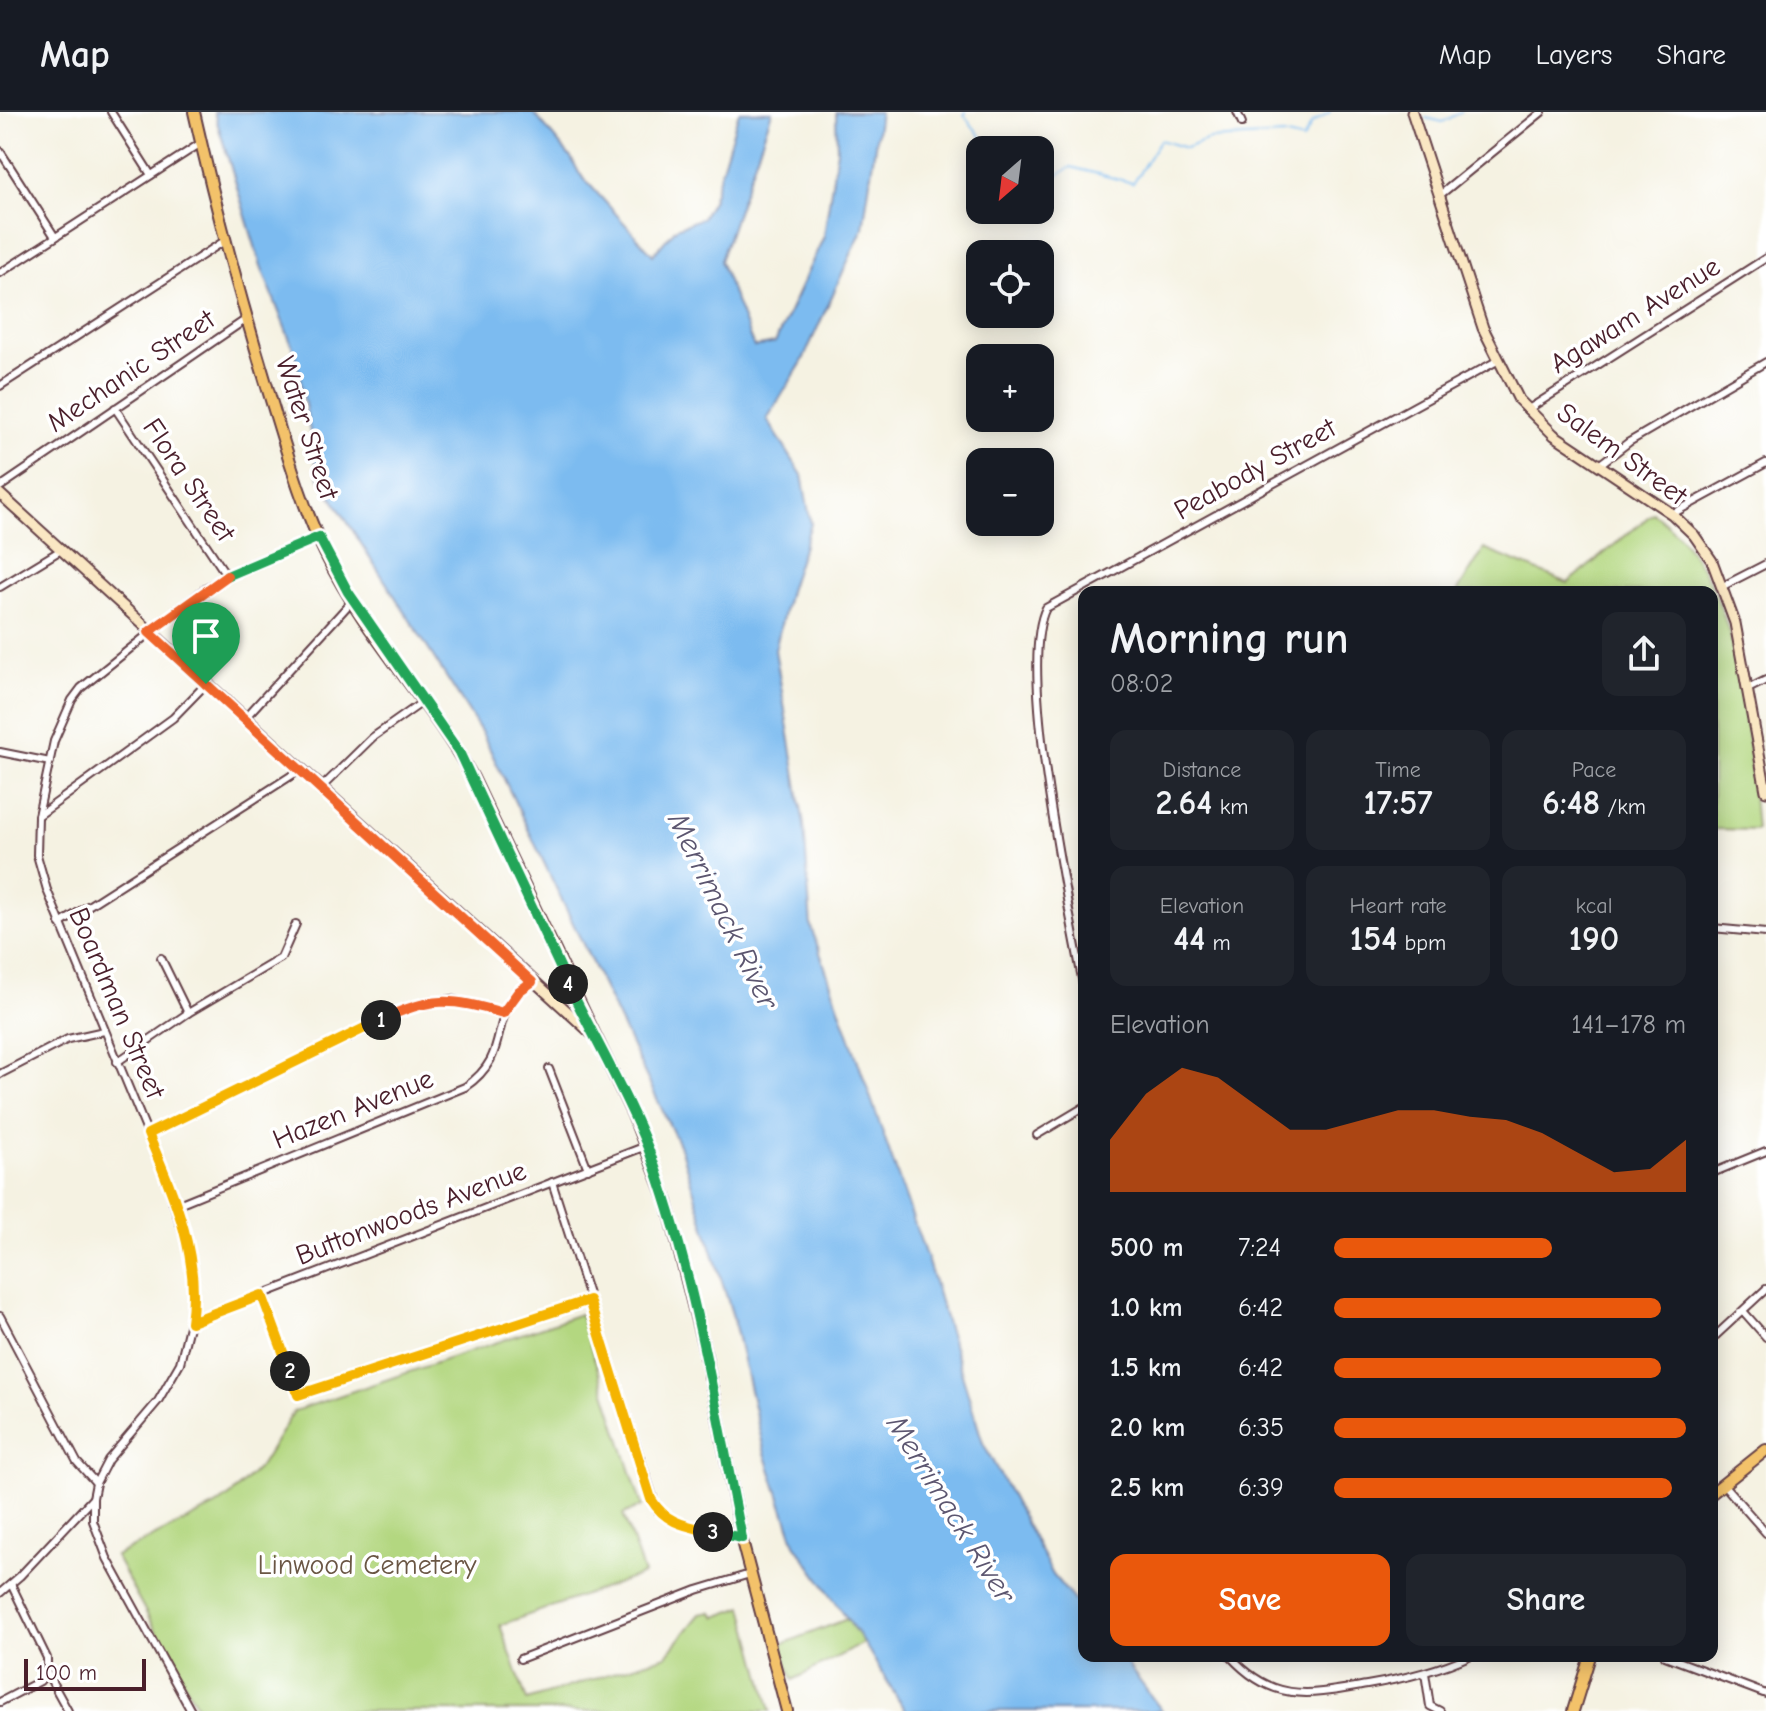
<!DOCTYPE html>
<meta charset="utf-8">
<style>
body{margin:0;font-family:"Comic Neue",sans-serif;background:#20242c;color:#f1f3f6;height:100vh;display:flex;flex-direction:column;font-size:30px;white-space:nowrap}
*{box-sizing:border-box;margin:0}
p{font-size:26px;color:#9ea1a6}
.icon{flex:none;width:44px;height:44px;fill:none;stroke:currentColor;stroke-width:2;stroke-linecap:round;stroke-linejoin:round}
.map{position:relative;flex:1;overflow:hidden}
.side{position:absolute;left:1078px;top:474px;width:640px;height:1076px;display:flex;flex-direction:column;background:#171b24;border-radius:16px;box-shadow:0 4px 20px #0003}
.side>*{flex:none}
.needle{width:52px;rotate:208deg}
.tools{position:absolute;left:966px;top:24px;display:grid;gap:16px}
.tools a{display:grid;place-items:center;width:88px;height:88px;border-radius:16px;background:#171b24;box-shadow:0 4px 20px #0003;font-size:40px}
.scale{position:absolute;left:24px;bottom:20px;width:122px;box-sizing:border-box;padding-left:8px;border:4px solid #4a1f2b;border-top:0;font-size:22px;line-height:28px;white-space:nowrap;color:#4a1f2b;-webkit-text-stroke:6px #fff;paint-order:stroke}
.pin{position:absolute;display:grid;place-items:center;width:68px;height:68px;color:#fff;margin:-82px -34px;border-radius:50% 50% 50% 0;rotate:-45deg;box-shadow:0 0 8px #0007}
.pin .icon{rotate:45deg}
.km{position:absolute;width:40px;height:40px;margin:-20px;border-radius:50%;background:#222;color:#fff;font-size:22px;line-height:40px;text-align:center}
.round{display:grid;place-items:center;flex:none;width:84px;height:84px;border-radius:16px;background:#20242c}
.overview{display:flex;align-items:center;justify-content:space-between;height:136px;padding:0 32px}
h1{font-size:44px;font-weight:800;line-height:60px}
.metrics{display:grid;grid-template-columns:repeat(3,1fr);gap:12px;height:136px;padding:8px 32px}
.metrics div{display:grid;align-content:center;border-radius:16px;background:#20242c;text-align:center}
.metrics b{font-size:34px;font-weight:800}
.metrics small{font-size:22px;font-weight:400}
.metrics p{font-size:22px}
.chart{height:224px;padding:16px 32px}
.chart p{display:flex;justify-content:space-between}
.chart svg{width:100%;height:144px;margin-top:8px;fill:#ea580c;opacity:.7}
.action{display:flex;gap:16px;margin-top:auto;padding:16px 32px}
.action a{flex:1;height:92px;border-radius:16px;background:#ea580c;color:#fff;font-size:32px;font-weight:800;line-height:92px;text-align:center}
.action a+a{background:#20242c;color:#f1f3f6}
ul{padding:0 32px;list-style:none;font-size:26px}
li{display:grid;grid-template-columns:128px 96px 1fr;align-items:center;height:60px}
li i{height:20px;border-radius:10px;background:#ea580c}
header{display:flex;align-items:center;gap:48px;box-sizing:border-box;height:112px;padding:0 40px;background:#171b24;border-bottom:2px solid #363941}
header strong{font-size:38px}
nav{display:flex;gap:44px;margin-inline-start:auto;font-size:28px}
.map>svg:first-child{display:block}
.green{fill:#b3d780;stroke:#7e7b56;stroke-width:2}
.water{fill:#7cbbf0;stroke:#636d8e;stroke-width:2}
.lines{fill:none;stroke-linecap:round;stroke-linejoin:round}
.stream{stroke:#7cbbf0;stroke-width:2}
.street-casing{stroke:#643f46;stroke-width:10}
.secondary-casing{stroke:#643f46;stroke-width:13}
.primary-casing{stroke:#643f46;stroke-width:14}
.street{stroke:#fff;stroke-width:6}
.secondary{stroke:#fae7c3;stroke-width:9}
.primary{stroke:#f3c26a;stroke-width:10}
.split-1-casing{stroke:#fff;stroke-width:16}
.split-2-casing{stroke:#fff;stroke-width:16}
.split-3-casing{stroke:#fff;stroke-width:16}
.split-4-casing{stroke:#fff;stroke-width:16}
.split-5-casing{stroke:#fff;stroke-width:16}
.split-6-casing{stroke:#fff;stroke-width:16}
.split-1{stroke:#f0652b;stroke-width:10}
.split-2{stroke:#f5b400;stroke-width:10}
.split-3{stroke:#f5b400;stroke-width:10}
.split-4{stroke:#22a559;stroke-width:10}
.split-5{stroke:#22a559;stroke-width:10}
.split-6{stroke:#f0652b;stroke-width:10}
.labels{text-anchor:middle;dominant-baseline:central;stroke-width:7;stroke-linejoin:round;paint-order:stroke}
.street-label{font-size:28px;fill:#4a1f2b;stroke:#fff}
.park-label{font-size:28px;fill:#6a5644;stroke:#fff}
.water-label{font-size:30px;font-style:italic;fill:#5c5670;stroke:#fff}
</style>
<header>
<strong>Map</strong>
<nav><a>Map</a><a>Layers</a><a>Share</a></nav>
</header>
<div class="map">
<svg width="1766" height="1599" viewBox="0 0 1766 1599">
<rect width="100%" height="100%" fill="#fff"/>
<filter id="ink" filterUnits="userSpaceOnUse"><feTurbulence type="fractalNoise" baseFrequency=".0125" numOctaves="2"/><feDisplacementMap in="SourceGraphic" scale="16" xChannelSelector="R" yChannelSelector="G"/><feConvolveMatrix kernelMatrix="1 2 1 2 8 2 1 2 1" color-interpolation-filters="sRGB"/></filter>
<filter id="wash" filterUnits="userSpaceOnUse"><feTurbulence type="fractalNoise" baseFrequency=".006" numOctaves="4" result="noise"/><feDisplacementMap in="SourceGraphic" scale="32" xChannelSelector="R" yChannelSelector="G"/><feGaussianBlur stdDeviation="1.8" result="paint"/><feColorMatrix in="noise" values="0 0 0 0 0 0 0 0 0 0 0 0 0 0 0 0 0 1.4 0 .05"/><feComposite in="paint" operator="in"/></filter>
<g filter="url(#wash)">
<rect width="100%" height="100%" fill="#f5f2e2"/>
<g class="green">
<path d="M1653,401c91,65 94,214 103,317l-44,-1v-237h-255l27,-43 84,34z"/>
<path d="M580,1202l62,192 -19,8 21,60 -144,51 27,75 139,-44 34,-42 11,-2 5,5 27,-10 28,104h-571l-85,-155 101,-50 16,-12 29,-29 33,-54z"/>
<path d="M847,1507l17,24 -71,37 -13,-35z"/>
</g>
<path class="water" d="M214,0h319l39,47 7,14 74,82 23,-27 26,-10 10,-17 27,-89h33l-52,149 34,86 21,-4 49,-107 13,-86 -1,-38h44l-17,116 -61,134 -35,57 35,56 9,49 -22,67 -14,59 29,175 7,102 117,335 55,181 70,132 31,37v44h37l41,55h-257l-41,-68 -69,-99 -31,-94 -31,-133 -53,-170 -198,-414 -164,-257 -22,-120 -35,-90z"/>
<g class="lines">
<g class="stream">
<path d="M966,0l-2,3 22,28 28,7"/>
<path d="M1426,6l17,4 18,-10"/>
<path d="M1040,61l14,5 17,-11 62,16 27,-43 26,8 23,-9 74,-4 20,5 9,-17 18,-11"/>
</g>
</g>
</g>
<g filter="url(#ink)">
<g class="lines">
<g class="street-casing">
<g id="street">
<path d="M111,0l40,63"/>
<path d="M1237,0l5,11"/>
<path d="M0,39l55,86"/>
<path d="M1440,83l102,-83"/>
<path d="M0,161l201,-130"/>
<path d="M0,274l226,-146"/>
<path d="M115,296l112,168"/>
<path d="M1527,298l239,-152"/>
<path d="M1599,353l30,-23 137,-80"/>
<path d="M0,375l248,-169"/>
<path d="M1672,402l94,-51"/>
<path d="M1723,474l43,-22"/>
<path d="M0,475l61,-37"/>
<path d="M1748,577l18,-9"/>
<path d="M245,606l108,-118"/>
<path d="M0,640l50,10"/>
<path d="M321,676l52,-51 51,-36"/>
<path d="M38,704l135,-98 33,-34"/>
<path d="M60,812l240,-154"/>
<path d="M1712,816l54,5"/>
<path d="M161,846l27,55"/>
<path d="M1084,878c-13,-74 -68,-324 -38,-382l451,-247"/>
<path d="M117,950l71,-49 93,-55 15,-34"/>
<path d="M549,957l39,100"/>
<path d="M0,962l68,-35 36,-8"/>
<path d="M148,1022l267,-128 36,-7 52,14"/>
<path d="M1037,1023l47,-28"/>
<path d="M1712,1061l54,-22"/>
<path d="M552,1070l105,328 16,12 69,16"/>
<path d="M176,1093l289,-118c52,-36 17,-72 67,-105"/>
<path d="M262,1183l36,100 291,-95"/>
<path d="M1743,1199l23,26"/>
<path d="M0,1204l77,146 19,21"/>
<path d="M191,1210l455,-176"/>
<path d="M1712,1227l54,-50"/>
<path d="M1723,1372l43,49"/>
<path d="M11,1472l36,74v15l21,38"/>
<path d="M0,1481l20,-17 73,-78"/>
<path d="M1230,1544c44,48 79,39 137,29 35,-6 70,-14 102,-29"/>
<path d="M1665,1544l101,38"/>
<path d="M520,1547l177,-69 53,-16"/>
<path d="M1425,1561l5,33 10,5"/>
<path d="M0,1590l40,-21 7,-8"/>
<path d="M191,1599l-84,-153 -14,-37v-23l3,-15 12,-23 50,-59 22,-38 13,-53 -2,-52 -29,-90 -115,-278 -10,-35 1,-39 16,-75 18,-41 9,-12 126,-101 47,-24 65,-26"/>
</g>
</g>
<g class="secondary-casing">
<g id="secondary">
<path d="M1412,0l71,216 36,72 35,35 118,79 22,21 18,26 23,62 31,168"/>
<path d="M0,382l591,539"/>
</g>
</g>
<g class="primary-casing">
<g id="primary">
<path d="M194,0c22,97 48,193 77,288 16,52 31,106 55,155 39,80 104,146 147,223l160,337 34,87 39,154 37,189 44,166"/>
<path d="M1712,1381l54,-43"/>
<path d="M1573,1599l17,-55"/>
</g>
</g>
<use href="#street" class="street"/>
<use href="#secondary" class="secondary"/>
<use href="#primary" class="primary"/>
</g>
</g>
<g class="lines" filter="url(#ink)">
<g class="split-1-casing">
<path id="split-1" d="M206,572l326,298 -13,9 -16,22c-52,-15 -73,-17 -122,7"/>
</g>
<g class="split-2-casing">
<path id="split-2" d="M290,1259l-28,-76 -71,27c10,-66 -18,-129 -43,-188l233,-114"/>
</g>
<g class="split-3-casing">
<path id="split-3" d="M290,1259l8,24 291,-95 62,199c15,25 35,27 62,33"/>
</g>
<g class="split-4-casing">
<path id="split-4" d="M568,872c26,54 58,108 80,164 47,125 67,259 94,390l-29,-6"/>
</g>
<g class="split-5-casing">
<path id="split-5" d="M227,464l92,-39 29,55 111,160 109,232"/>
</g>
<g class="split-6-casing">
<path id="split-6" d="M206,572l-57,-52 78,-56"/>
</g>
<use href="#split-1" class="split-1"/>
<use href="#split-2" class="split-2"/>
<use href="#split-3" class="split-3"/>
<use href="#split-4" class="split-4"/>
<use href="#split-5" class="split-5"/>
<use href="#split-6" class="split-6"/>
</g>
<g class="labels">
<g class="street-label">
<text transform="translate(1635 203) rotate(-32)">Agawam Avenue</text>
<text transform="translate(131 259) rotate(-34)">Mechanic Street</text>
<text transform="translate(307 316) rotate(72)">Water Street</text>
<text transform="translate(1622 342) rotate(36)">Salem Street</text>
<text transform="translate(1255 357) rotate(-29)">Peabody Street</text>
<text transform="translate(189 368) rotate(56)">Flora Street</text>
<text transform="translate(117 891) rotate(67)">Boardman Street</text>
<text transform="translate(353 997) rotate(-22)">Hazen Avenue</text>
<text transform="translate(411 1101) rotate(-21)">Buttonwoods Avenue</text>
</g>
<g class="park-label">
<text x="367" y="1453">Linwood Cemetery</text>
</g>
<g class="water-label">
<text transform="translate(723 799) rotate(64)">Merrimack River</text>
<text transform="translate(951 1397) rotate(58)">Merrimack River</text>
</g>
</g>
</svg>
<div class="tools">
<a><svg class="needle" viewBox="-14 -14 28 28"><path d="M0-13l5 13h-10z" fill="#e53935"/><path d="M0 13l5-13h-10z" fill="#9ea1a6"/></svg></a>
<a><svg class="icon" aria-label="locate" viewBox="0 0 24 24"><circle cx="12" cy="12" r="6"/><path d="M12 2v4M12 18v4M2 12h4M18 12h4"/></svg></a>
<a>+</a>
<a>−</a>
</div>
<div class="scale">100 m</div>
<div class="pin" style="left:206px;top:572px;background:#1e9e55"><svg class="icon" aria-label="arrive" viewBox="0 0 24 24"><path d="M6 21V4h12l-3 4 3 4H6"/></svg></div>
<b class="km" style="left:381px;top:908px">1</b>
<b class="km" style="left:290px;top:1259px">2</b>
<b class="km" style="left:713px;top:1420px">3</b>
<b class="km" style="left:568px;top:872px">4</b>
<section class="side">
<div class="overview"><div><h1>Morning run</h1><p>08:02</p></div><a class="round"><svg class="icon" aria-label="share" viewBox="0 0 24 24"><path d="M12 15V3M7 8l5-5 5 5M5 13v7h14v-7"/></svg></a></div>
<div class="metrics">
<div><p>Distance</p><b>2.64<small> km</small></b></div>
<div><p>Time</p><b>17:57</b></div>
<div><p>Pace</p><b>6:48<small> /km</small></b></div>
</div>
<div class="metrics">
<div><p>Elevation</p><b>44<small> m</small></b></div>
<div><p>Heart rate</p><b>154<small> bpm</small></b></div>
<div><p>kcal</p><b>190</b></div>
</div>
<div class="chart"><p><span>Elevation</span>141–178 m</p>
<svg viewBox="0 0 160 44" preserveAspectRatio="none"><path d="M0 44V28L10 14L20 6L30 9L40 17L50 25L60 25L70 22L80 19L90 19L100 21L110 22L120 26L130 32L140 38L150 37L160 28V44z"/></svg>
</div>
<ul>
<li><b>500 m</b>7:24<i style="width:62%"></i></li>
<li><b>1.0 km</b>6:42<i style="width:93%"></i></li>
<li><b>1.5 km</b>6:42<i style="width:93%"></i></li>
<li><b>2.0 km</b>6:35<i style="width:100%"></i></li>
<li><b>2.5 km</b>6:39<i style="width:96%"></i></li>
</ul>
<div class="action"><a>Save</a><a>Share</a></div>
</section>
</div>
